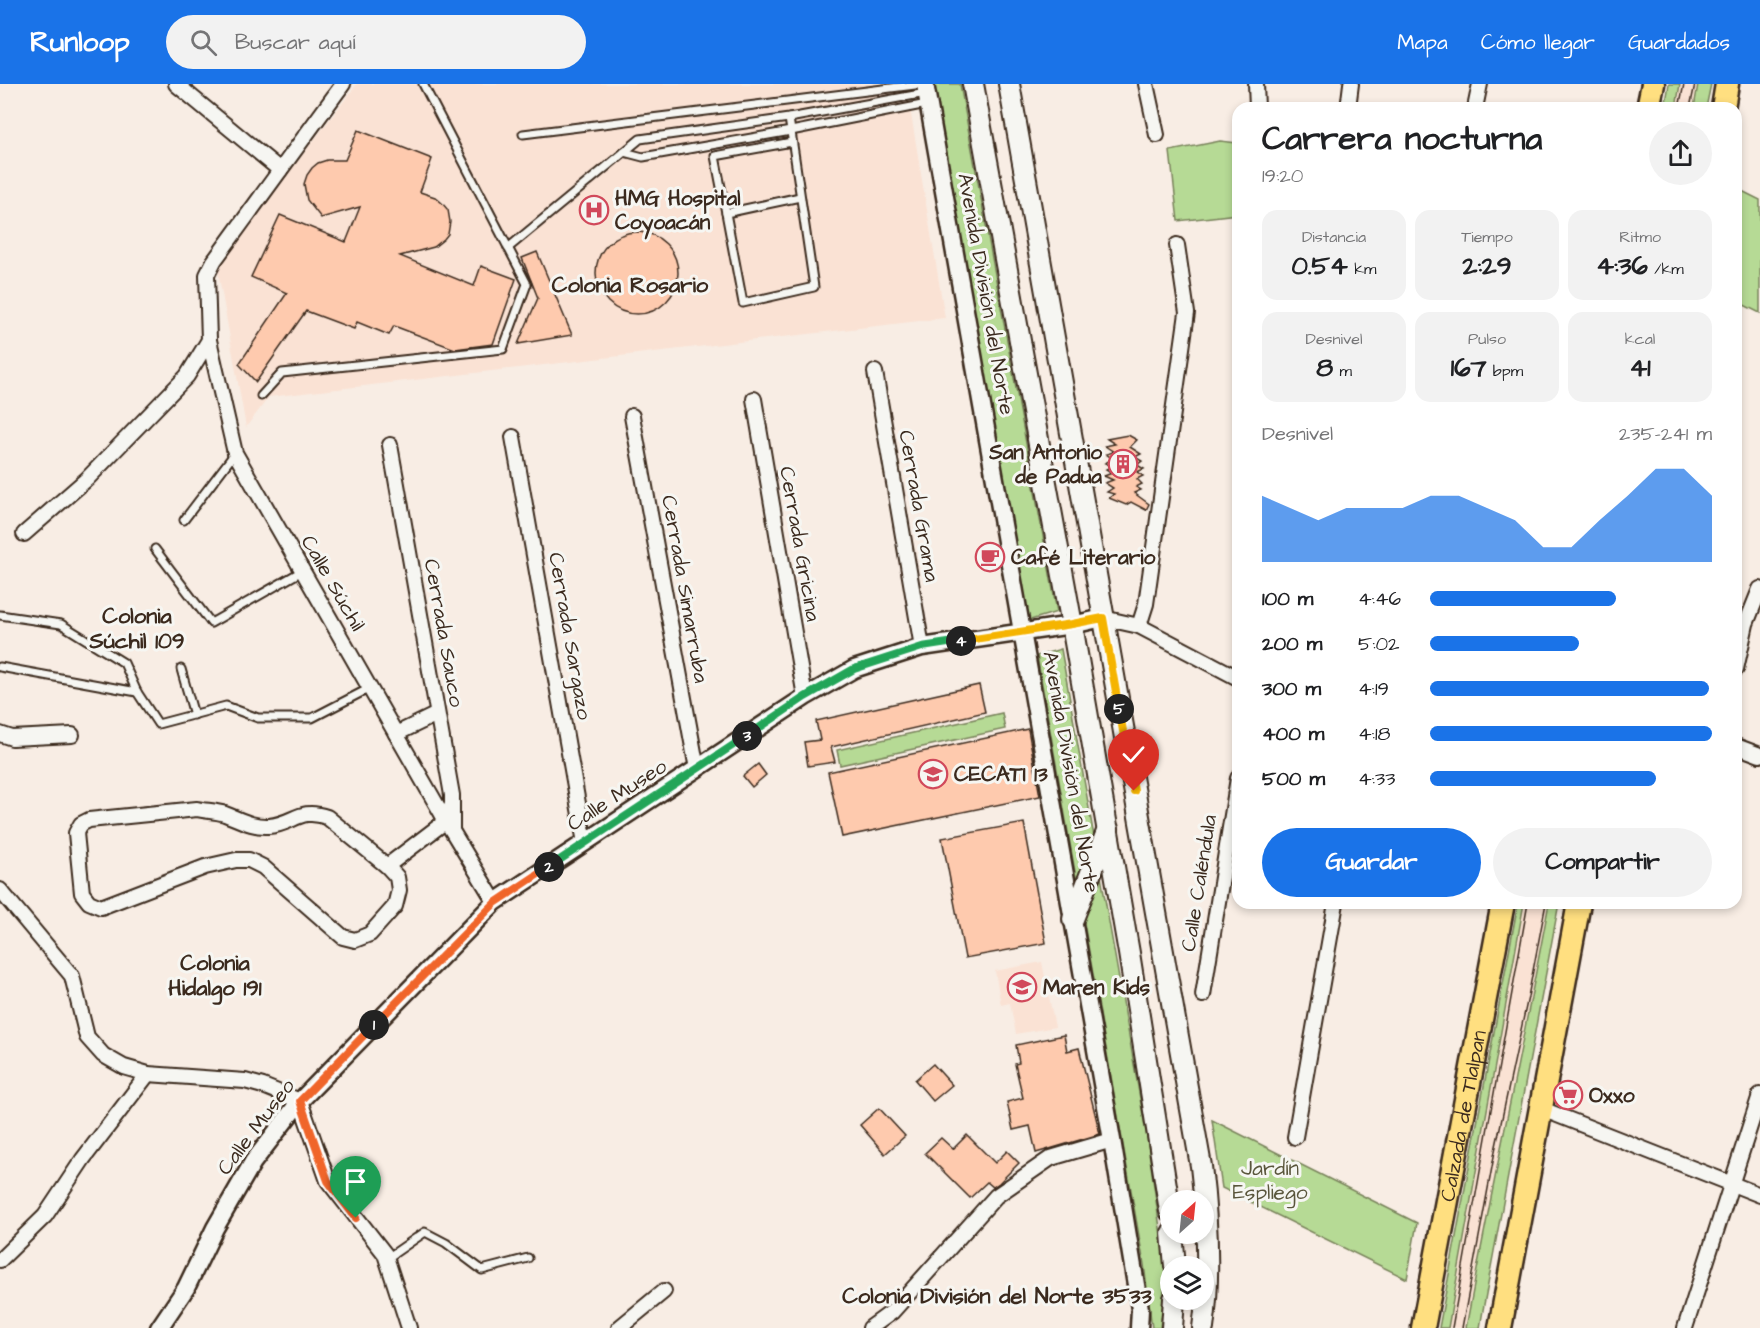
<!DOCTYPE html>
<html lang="es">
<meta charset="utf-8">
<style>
body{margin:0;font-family:"Architects Daughter",sans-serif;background:#f2f2f2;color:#202124;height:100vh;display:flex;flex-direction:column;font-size:22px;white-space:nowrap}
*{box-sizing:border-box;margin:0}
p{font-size:20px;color:#757577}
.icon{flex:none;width:33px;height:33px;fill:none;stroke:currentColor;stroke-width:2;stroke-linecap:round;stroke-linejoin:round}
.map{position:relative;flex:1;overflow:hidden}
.side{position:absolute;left:1232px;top:18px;width:510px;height:807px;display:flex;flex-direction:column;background:#fff;border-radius:18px;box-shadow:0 3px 9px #0003}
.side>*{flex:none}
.needle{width:39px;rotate:27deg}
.buttons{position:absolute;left:1160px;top:1106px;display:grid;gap:12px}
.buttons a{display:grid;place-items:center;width:54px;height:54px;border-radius:50%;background:#fff;box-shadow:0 3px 9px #0003;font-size:30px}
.pin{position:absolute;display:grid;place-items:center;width:51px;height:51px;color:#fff;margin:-62px -26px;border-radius:50% 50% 50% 0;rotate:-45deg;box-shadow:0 0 6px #0007}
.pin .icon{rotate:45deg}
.km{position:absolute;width:30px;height:30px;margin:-15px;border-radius:50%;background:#222;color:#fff;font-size:16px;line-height:30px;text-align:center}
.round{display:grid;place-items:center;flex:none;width:63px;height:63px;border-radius:32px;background:#f2f2f2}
.overview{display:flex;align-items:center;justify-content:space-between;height:102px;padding:0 30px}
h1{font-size:33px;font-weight:800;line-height:45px}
.figures{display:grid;grid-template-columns:repeat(3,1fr);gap:9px;height:102px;padding:6px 30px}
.figures div{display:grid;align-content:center;border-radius:15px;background:#f2f2f2;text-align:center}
.figures b{font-size:26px;font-weight:800}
.figures small{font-size:16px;font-weight:400}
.figures p{font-size:16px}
.chart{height:168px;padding:12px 30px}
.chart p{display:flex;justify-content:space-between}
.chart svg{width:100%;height:108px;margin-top:6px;fill:#1a73e8;opacity:.7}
.cta{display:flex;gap:12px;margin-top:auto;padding:12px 30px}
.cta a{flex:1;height:69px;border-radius:36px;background:#1a73e8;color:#fff;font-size:24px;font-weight:800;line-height:69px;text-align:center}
.cta a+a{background:#f2f2f2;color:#202124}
ul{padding:0 30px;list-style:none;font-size:20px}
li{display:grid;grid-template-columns:96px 72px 1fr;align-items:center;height:45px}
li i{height:15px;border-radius:8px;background:#1a73e8}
header{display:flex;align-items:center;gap:36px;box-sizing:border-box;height:84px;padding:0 30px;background:#1a73e8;color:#fff}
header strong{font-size:28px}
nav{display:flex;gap:33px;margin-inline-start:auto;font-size:21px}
.search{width:420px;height:54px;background:#f2f2f2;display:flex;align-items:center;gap:15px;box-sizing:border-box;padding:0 21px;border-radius:33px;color:#757577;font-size:22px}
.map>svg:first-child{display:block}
.built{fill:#fae2d4}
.green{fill:#b6da95;stroke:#78825a;stroke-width:1.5}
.building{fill:#fecaae;stroke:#3b2a1e;stroke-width:1.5}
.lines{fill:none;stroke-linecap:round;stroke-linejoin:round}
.service-casing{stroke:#3b2a1e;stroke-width:11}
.minor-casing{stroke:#3b2a1e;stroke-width:18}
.tertiary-casing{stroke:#3b2a1e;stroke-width:21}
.secondary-casing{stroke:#3b2a1e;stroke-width:24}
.trunk-casing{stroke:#3b2a1e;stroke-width:27}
.service{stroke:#f6f6f2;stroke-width:7}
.minor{stroke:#f6f6f2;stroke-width:14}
.tertiary{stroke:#f6f6f2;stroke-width:16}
.secondary{stroke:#f6f6f2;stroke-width:20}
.trunk{stroke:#ffdf80;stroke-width:22}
.tram{stroke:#3b2a1e;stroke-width:1.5}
.split-1-casing{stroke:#fff;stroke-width:12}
.split-2-casing{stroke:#fff;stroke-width:12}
.split-3-casing{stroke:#fff;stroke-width:12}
.split-4-casing{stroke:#fff;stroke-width:12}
.split-5-casing{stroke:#fff;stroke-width:12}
.split-6-casing{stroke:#fff;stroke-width:12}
.split-1{stroke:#f0652b;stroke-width:8}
.split-2{stroke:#f0652b;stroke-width:8}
.split-3{stroke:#22a559;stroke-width:8}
.split-4{stroke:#22a559;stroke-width:8}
.split-5{stroke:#f5b400;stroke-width:8}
.split-6{stroke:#f5b400;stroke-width:8}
.labels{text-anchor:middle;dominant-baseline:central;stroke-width:6;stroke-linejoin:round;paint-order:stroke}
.poi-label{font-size:21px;font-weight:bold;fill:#3b2a1e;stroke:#f6f6f2;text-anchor:start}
.street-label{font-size:21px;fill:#3b2a1e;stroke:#f6f6f2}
.park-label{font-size:21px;fill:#5a563c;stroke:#f6f6f2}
.neighbourhood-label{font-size:22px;font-weight:bold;fill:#3b2a1e;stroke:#f6f6f2}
</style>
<header>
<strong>Runloop</strong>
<div class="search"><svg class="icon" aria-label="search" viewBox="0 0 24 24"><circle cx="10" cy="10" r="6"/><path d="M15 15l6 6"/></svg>Buscar aquí</div>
<nav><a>Mapa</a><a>Cómo llegar</a><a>Guardados</a></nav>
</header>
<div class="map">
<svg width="1760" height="1244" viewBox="0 0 1760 1244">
<rect width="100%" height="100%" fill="#f8ede4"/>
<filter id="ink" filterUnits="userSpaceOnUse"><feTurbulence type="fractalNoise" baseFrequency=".0167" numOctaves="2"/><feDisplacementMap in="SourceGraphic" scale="12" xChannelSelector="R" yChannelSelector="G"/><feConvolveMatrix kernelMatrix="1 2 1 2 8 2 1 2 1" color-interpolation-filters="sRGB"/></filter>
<g filter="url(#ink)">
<g class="built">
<path d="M357,0h549l39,234 -676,79 -23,30 -29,-161z"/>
<path d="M1680,0h18l-4,24h-18z"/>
<path d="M1524,819h25l-19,103 -29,139 -35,183h-18z"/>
<path d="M1042,878l13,65 -39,7 -6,-31 -9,2 -6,-34z"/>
</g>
<g class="green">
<path d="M934,0h26l97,528 -30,9z"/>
<path d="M1669,0h11l-4,24h-11z"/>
<path d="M1698,0h13l-5,24h-12z"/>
<path d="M1220,57l17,2v71l-59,7 -8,-70z"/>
<path d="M1736,104l24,12v113l-24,-12z"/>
<path d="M1061,565l86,489 19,132 -6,58h-8l-8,-64 -107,-608z"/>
<path d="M1002,629l3,16 -165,36 -3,-15z"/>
<path d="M1518,819h6l-76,425h-9z"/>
<path d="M1549,819h10l-76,407 -3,18h-14c26,-142 57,-283 83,-425z"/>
<path d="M1212,1036l205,103 -10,56 -185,-91z"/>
</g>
<g class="building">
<path d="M358,46l74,29 -12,33 15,5 7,6 6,7 2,12 -2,12 -4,5 -10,8 -34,9 74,30 7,-20 35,13 -23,65 -38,5 -61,-23 -5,9 -32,-13 -3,7 -48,-18 -50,71 -17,-18 48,-71 -36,-16 29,-62 66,27 14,-35 -39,11 -14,-18 -3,-16 3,-9 5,-7 6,-5 9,-3h18z"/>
<circle cx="637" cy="189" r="41"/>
<path d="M537,168l35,83 -54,9 20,-46 -16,-40z"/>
<path d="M1128,351l9,5 -7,7 11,7 -6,3 7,4 -5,4 7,4 -7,3 6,4 -6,3 5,5 -6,3 5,3 -7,3 15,11 -3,6 -15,-8 -5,3 -17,-7 5,-4 -7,-2 6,-4 -8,-5 8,-3 -9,-4 8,-3 -6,-4 6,-3 -7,-3 8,-4 -7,-5 8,-2 -9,-6 10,-2 -8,-5z"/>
<path d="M979,601l6,27 -154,35 4,15 -27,4 -4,-24 16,-2 -4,-19z"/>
<path d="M1028,645l12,67 -198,41 -14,-65z"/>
<path d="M758,680l8,11 -14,12 -9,-11z"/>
<path d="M1024,739l22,120 -81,15 -23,-120z"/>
<path d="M1064,951l3,16 12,-3 21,86 -64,19 -6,-27 -17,4 -6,-28 16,-4 -8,-34 4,-1 -3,-18z"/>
<path d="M933,980l19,21 -19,16 -18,-21z"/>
<path d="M879,1024l26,28 -20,18 -25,-29z"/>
<path d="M967,1051l28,28 12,-12 12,12 -20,20 -6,4 -6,-5 -17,16 -45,-45 16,-15 12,11z"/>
</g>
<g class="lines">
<g class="service-casing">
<g id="service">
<path d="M523,50l400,-50"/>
<path d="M792,58l-77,14 11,57 74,-16"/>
<path d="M624,68l19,5 148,-26 136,-27"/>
<path d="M726,129l17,90 71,-16 -25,-169"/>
<path d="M508,164l132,-109 149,-21 137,-25"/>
<path d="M261,312l21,-23 221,-24 24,-65 -104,-200"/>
<path d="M184,436l51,-67"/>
<path d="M155,465l56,74 91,-52"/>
<path d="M0,531l61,9 63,39 13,29 21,32 68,-18 32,12h54l58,-30"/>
<path d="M0,583l137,25"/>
<path d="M181,585l13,46"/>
<path d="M386,1175l39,-27 21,11 36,27 46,-12"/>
</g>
</g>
<g class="minor-casing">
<g id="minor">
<path d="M176,0l104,86"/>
<path d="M343,0l-129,177 -7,14 2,65 26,113 211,368 49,81"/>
<path d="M1146,0l11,51"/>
<path d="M1256,0l1,24"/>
<path d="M1348,24l3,-24"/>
<path d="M1475,24l5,-24"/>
<path d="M875,288l47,275"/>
<path d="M754,315l51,298"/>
<path d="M632,332l65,353"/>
<path d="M513,353l72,406"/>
<path d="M390,361l62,350v35"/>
<path d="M24,450l63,-55 100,-103 22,-36"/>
<path d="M1103,534l36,8 99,52"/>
<path d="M1139,542l7,-22 41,-291 -10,-68"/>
<path d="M1736,585l10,-45 14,-35"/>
<path d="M0,650l12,4 60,-3"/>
<path d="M396,650l41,-20"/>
<path d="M1736,662l24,9"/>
<path d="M197,725c9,2 19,2 28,5 16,6 27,13 44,12 25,-2 30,-19 58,-9l60,49 10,11 2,13 -4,16 -25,28 -15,6 -12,-3 -80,-70 -14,-7h-13l-31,7 -104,40 -12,-5 -7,-9 -6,-60 5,-9 8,-4z"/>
<path d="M387,782l59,-45"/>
<path d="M0,806l72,86 15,61 16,18 21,12 24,7 97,7 18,5 37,15 28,80 57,73 24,74"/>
<path d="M1203,911l35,-217"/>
<path d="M1542,1025l218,86"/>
<path d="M1295,1053l41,-234"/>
<path d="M0,1176l45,-44 38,-57 65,-85"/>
<path d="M619,1244l45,-37"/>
<path d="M870,1244l22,-16 104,-116 55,-38 61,-18"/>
<path d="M1685,1244l75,-233"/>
</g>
</g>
<g class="tertiary-casing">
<g id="tertiary">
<path d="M925,0l187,1056 28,169 -1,19"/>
<path d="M159,1244l27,-40 29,-60 38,-66 47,-61 195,-199 310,-205 49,-28 68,-22 150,-22 31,-7"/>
</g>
</g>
<g class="secondary-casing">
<g id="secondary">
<path d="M973,0l99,541 57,328 41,258"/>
<path d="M1009,0l192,1082c6,50 9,112 2,162"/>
<path d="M1073,835l35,-90"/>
<path d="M1172,1149l3,33"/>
<path d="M1172,1244l2,-29"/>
</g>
</g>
<g class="trunk-casing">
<g id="trunk">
<path d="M1648,24l5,-24"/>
<path d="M1723,24l4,-24"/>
<path id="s1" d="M1423,1244l80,-425"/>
<path d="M1500,1244l79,-425"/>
</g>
</g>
<use href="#service" class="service"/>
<use href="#minor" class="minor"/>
<use href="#tertiary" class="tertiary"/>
<use href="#secondary" class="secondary"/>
<use href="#trunk" class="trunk"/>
<g class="tram">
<path d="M1679,24l5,-24"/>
<path d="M1690,24l5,-24"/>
<path d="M1452,1244l76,-425"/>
<path d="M1462,1244l33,-177 33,-154 18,-94"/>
</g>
</g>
</g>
<g class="lines" filter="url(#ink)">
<g class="split-1-casing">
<path id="split-1" d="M356,1134l-28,-37 -28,-80 74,-76"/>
</g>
<g class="split-2-casing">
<path id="split-2" d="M374,941l121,-122 54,-36"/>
</g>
<g class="split-3-casing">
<path id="split-3" d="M549,783l198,-131"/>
</g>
<g class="split-4-casing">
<path id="split-4" d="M747,652l58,-39 49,-28 68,-22 39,-6"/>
</g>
<g class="split-5-casing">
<path id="split-5" d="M961,557l111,-17 31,-6 16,91"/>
</g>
<g class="split-6-casing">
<path id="split-6" d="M1119,625l15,82"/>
</g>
<use href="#split-1" class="split-1"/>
<use href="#split-2" class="split-2"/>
<use href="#split-3" class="split-3"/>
<use href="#split-4" class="split-4"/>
<use href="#split-5" class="split-5"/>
<use href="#split-6" class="split-6"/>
</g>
<defs>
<g id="hospital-ring" transform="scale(1.5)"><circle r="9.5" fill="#f6f6f2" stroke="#d1495b" stroke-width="1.5"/><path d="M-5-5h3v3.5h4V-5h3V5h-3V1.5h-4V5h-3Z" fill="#d1495b"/></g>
<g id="building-ring" transform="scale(1.5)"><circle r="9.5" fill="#f6f6f2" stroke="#d1495b" stroke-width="1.5"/><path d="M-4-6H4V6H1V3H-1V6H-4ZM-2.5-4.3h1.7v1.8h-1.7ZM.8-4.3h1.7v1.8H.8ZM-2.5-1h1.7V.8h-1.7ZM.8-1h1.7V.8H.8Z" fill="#d1495b"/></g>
<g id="cafe-ring" transform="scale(1.5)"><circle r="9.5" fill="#f6f6f2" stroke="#d1495b" stroke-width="1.5"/><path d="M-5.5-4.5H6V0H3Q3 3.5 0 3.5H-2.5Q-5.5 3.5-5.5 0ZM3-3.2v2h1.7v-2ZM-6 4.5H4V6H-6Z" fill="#d1495b"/></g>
<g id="university-ring" transform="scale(1.5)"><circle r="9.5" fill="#f6f6f2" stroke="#d1495b" stroke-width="1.5"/><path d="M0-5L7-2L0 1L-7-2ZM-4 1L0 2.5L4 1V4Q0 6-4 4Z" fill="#d1495b"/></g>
<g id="school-ring" transform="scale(1.5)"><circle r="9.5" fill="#f6f6f2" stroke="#d1495b" stroke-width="1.5"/><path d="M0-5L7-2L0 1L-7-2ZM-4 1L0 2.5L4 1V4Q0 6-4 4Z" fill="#d1495b"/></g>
<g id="supermarket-ring" transform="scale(1.5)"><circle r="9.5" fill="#f6f6f2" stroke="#d1495b" stroke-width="1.5"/><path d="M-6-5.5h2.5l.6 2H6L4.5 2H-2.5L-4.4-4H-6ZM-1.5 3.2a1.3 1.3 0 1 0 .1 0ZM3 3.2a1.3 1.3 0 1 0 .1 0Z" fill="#d1495b"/></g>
</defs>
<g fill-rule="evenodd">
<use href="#hospital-ring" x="594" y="126"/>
<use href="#building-ring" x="1123" y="380"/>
<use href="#cafe-ring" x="990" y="473"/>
<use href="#university-ring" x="933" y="690"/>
<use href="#school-ring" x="1022" y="903"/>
<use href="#supermarket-ring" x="1568" y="1011"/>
</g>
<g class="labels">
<g class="poi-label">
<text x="615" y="114">HMG Hospital<tspan x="615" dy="24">Coyoacán</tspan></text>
<text x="1102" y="368" text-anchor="end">San Antonio<tspan x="1102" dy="24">de Padua</tspan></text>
<text x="1011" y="473">Café Literario</text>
<text x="954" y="690">CECATI 13</text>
<text x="1043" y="903">Maren Kids</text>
<text x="1589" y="1011">Oxxo</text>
</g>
<g class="street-label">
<text transform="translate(986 210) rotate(80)">Avenida División del Norte</text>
<text transform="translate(919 422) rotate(80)">Cerrada Grama</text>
<text transform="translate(800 460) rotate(80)">Cerrada Gricina</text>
<text transform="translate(333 499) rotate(60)">Calle Súchil</text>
<text transform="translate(685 505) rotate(80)">Cerrada Simarruba</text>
<text transform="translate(444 549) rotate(80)">Cerrada Sauco</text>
<text transform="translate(570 552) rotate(80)">Cerrada Sargazo</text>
<text transform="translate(1071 688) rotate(80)">Avenida División del Norte</text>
<text transform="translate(617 711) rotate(-33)">Calle Museo</text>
<text transform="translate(1199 799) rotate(-81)">Calle Caléndula</text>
<text stroke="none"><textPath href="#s1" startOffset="216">Calzada de Tlalpan</textPath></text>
<text transform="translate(256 1043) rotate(-53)">Calle Museo</text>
</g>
<g class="park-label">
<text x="1270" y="1084">Jardín<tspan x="1270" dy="24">Espliego</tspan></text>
</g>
<g class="neighbourhood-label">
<text x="630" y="201">Colonia Rosario</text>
<text x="137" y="532">Colonia<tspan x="137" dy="25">Súchil 109</tspan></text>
<text x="215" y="879">Colonia<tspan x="215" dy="25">Hidalgo 191</tspan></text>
<text x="997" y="1212">Colonia División del Norte 3533</text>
</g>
</g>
</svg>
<div class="buttons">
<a><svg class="needle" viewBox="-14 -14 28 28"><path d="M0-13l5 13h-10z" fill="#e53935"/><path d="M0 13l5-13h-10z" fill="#757577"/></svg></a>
<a><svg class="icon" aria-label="layers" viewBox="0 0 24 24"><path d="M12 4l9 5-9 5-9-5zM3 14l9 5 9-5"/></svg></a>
</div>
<div class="pin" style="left:356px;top:1134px;background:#1e9e55"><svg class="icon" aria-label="arrive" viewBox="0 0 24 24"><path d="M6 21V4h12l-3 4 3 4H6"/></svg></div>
<div class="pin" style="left:1134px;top:707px;background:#d93025"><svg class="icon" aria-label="check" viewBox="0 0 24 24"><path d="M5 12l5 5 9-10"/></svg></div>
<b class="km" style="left:374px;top:941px">1</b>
<b class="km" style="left:549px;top:783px">2</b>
<b class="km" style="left:747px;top:652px">3</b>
<b class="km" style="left:961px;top:557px">4</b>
<b class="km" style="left:1119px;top:625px">5</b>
<section class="side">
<div class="overview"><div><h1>Carrera nocturna</h1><p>19:20</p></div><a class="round"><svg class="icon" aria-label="share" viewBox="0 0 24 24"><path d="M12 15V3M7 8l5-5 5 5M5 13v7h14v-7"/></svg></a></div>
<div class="figures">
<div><p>Distancia</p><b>0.54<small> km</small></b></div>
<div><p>Tiempo</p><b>2:29</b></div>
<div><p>Ritmo</p><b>4:36<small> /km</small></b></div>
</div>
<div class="figures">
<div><p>Desnivel</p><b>8<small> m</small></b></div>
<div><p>Pulso</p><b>167<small> bpm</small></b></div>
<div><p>kcal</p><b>41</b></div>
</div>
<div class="chart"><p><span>Desnivel</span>235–241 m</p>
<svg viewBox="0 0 160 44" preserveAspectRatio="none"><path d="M0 44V17L10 22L20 27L30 22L40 22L50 22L60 17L70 17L80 22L90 27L100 38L110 38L120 27L130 17L140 6L150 6L160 17V44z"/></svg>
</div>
<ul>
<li><b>100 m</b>4:46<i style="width:66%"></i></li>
<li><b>200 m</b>5:02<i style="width:53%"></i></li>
<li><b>300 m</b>4:19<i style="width:99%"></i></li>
<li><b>400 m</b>4:18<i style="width:100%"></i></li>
<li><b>500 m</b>4:33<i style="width:80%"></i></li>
</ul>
<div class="cta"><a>Guardar</a><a>Compartir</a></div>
</section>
</div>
